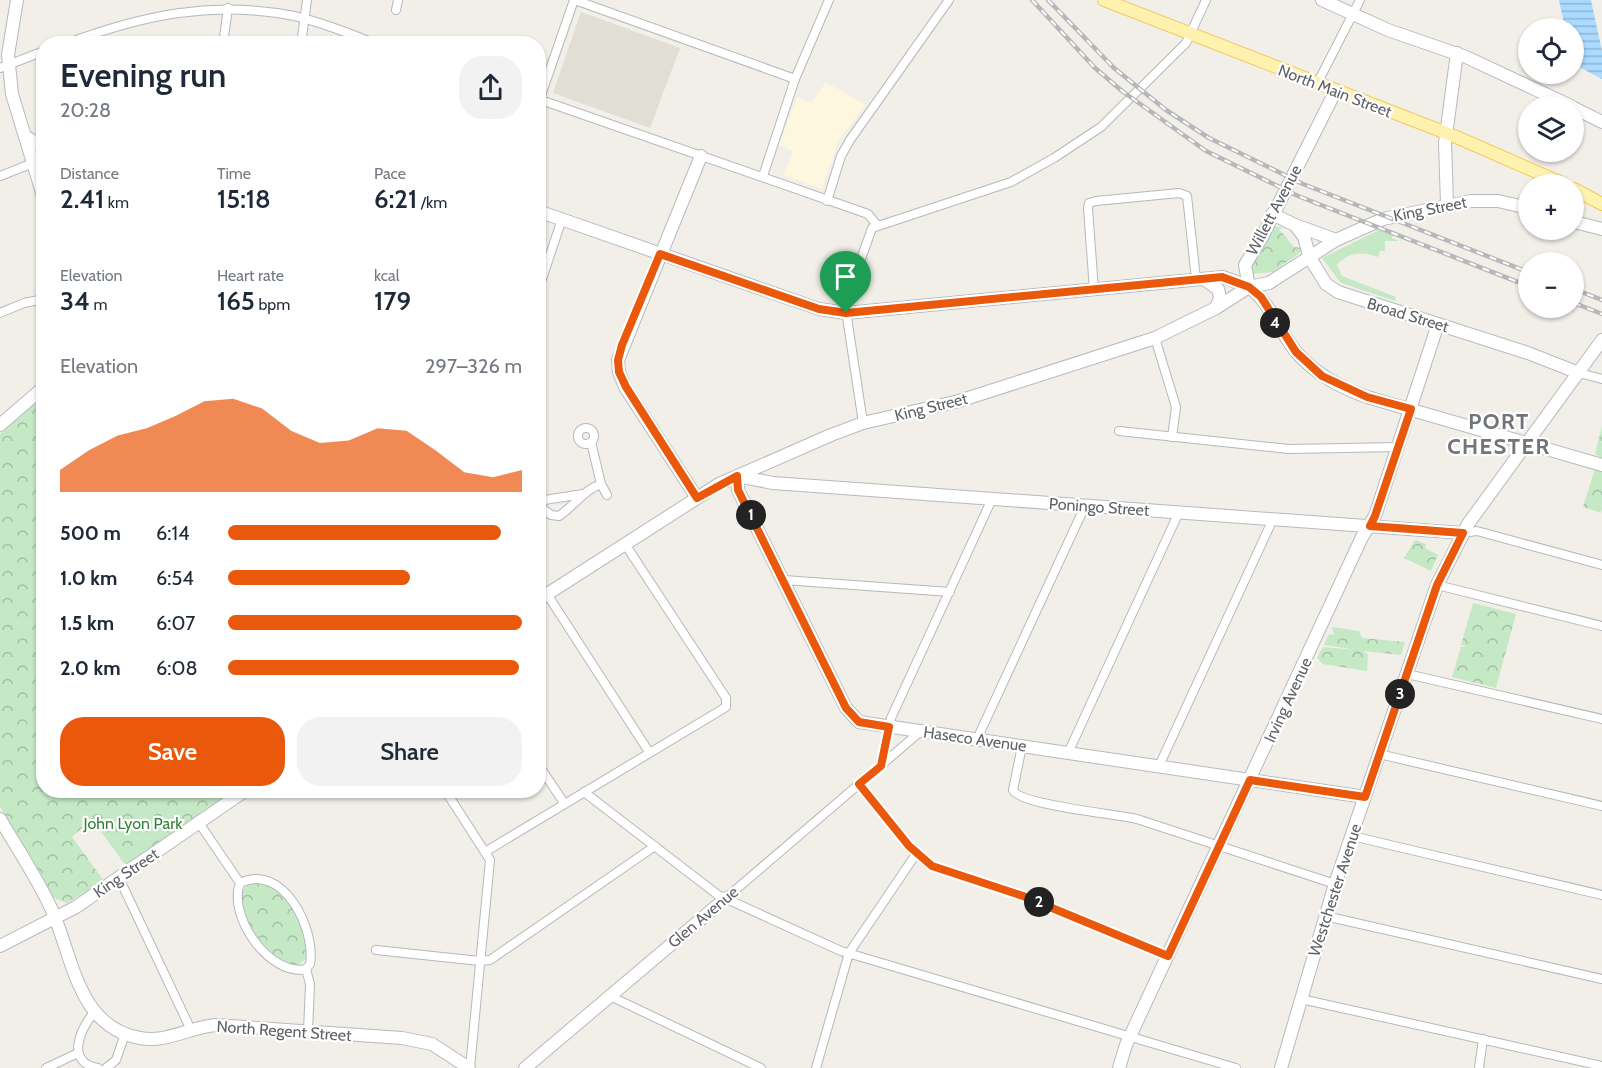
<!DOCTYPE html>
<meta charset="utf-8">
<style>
body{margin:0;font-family:Cabin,sans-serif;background:#f2f2f3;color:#1f2937;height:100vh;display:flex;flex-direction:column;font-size:22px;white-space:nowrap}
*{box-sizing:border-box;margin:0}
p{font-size:20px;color:#747a83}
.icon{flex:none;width:33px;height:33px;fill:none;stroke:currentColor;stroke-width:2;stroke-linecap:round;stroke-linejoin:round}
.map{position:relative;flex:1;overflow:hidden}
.sheet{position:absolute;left:36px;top:36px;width:510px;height:762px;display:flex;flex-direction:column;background:#fff;border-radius:24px;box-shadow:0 2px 4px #0004}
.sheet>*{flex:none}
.controls{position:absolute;left:1518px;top:18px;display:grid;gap:12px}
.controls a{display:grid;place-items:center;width:66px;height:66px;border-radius:50%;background:#fff;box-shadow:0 2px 4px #0004;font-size:30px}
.pin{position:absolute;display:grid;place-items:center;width:51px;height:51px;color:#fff;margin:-62px -26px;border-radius:50% 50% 50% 0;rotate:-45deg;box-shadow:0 0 6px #0007}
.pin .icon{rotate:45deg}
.km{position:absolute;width:30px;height:30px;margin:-15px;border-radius:50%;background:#222;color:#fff;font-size:16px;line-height:30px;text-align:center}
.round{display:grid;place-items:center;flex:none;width:63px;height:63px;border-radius:24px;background:#f2f2f3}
.headline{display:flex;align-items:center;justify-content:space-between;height:102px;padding:0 24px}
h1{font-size:33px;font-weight:600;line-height:45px}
.figures{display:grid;grid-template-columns:repeat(3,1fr);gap:9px;height:102px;padding:6px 24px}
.figures div{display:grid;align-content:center}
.figures b{font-size:26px;font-weight:600}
.figures small{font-size:16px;font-weight:400}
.figures p{font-size:16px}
.chart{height:168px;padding:12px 24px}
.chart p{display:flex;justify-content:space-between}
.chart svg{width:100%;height:108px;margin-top:6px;fill:#ea580c;opacity:.7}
.primary-button{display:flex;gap:12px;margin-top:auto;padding:12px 24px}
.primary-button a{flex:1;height:69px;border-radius:24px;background:#ea580c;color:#fff;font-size:24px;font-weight:600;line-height:69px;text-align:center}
.primary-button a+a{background:#f2f2f3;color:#1f2937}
ul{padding:0 24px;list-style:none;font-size:20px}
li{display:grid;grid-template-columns:96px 72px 1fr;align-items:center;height:45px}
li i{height:15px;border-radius:8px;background:#ea580c}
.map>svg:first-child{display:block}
.commercial{fill:#fef7e0}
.education{fill:#e1ded6}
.grass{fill:#c5e8c5}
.forest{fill:url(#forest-crowns)}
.water{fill:url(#water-rules)}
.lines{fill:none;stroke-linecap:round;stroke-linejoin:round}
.street-casing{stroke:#b5b8bc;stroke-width:10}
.secondary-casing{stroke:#b6babf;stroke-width:14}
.primary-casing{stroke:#f2c960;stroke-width:14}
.street{stroke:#fff;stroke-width:8}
.secondary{stroke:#fff;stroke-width:12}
.primary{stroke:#fff2af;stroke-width:12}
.rail-casing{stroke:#b6b7b8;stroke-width:4.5}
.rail{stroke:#fff;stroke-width:2;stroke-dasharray:7;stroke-linecap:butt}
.route-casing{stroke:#fff;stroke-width:12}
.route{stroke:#ea580c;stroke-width:8}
.labels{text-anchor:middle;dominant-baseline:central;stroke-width:4.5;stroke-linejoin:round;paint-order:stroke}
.street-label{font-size:16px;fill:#5f6368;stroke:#fff}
.park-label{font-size:16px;fill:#348238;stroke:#fff}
.district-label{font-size:22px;font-weight:bold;letter-spacing:1.5px;fill:#70757a;stroke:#fff}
</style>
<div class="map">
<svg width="1602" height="1068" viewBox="0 0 1602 1068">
<defs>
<pattern id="forest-crowns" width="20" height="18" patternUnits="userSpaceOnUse" patternTransform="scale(1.5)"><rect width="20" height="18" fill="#c5e8c5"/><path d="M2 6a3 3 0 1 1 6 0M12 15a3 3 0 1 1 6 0" fill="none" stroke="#a3c0a4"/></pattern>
<pattern id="water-rules" width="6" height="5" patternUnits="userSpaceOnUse" patternTransform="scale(1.5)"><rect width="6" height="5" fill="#aadaff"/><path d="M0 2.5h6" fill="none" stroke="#8eb4d2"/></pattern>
</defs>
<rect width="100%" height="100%" fill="#f1efe8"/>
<path class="commercial" d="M826,82l39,23 -27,37 -16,47 -38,-14 9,-24 -14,-6 18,-48 14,6z"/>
<path class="education" d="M581,12l99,36 -30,80 -97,-35z"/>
<path class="grass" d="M1379,230l14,5 -1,3 7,3h-14v10h-5l-2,6c-16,-6 -29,-5 -41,8l5,11 54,21 -1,4 -54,-18 -19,-25z"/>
<g class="forest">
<path d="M1274,226l10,2 -5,1 15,18 8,1 -1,4 -28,20 -20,2 -4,-7z"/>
<path d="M43,396l1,394 193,1 -111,75 -34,-47 -20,18 32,44 -37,22 -13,-5 -4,-6 -50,-85v-373z"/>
<path d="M1602,426v83l-1,4 -18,-6 16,-51 -4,-2z"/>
<path d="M1415,540l11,4 -1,4 13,7 -7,16 -27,-13z"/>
<path d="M1473,603l43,11 -20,74 -44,-11 9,-30h7l-7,-2z"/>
<path d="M1332,627l27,4 3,7 43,4 -4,13 -38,-4 5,4 -1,16 -44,-7 -6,-6 6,-11 33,3 -32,-5 5,-11 5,1z"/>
<path d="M254,882c37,3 52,45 53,76l-12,9c-33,-15 -46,-36 -55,-72l7,-10z"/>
</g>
<path class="water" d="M1559,0h32l11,51v28l-28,-15v-36h-9z"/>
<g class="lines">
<g class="street-casing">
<g id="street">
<path d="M575,0l220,79"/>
<path d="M396,10l2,-10"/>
<path d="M65,44c78,-29 147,-44 229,-28 28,6 56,18 83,28"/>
<path d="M223,44l5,-36"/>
<path d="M301,44l6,-44"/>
<path d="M0,68l44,-17"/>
<path d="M1317,84l43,-84"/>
<path d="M538,99l330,115 9,11"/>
<path d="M538,104l36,-104"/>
<path d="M0,176l33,-13"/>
<path d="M763,176l32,-97 34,-79"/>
<path d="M827,201l14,-45 9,-16 99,-140"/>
<path d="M1094,290l-6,-82 1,-5 7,-2 83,-8 8,3 9,83"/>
<path d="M538,291l24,-72"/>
<path d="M0,313l24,-10 20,-4"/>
<path d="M1155,338l21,69 -4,30"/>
<path d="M1579,373l23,6"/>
<path d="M863,423l-18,-119 27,-76 139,-46 43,-24 47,-31 85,-84 20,-43"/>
<circle cx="586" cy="436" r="8"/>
<path d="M1119,431l170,18 110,-2"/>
<path d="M591,442l10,42 6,11"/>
<path d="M538,501l45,-7"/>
<path d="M538,505l13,10 8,1c15,-10 25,-26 42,-32"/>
<path d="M1463,533l14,-2 125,34"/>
<path d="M784,580l166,12"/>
<path d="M1437,585l165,41"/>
<path d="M547,594l102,158"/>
<path d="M1407,674l195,45"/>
<path d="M977,739l108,-233"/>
<path d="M1022,746l-9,44c6,15 104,24 124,29l198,65"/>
<path d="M1068,753l111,-241"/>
<path d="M1379,754l223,52"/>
<path d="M538,764l26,39"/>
<path d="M881,766l10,-48 101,-219"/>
<path d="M1159,766l114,-247"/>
<path d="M859,784l57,70 16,12 91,30 145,60"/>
<path d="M445,790l45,70 -20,208"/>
<path d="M584,792l134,103 123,56 395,117"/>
<path d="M199,823l41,60"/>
<path d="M1352,836l250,59"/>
<path d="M485,852l241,-145v-9l-101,-154"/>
<path d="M119,878l72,152"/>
<path d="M726,898l195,-167"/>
<path d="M1325,916l277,63"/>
<path d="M376,950l104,11 10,-1 165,-114"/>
<path d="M306,969c-36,8 -79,-53 -66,-86 43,-21 76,46 70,81l-4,5 4,15 -2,48"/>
<path d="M610,996l151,72"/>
<path d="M1301,999l301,67"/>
<path d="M95,1011c-14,17 -31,51 3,57"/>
<path d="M46,1068l32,-15"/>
<path d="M106,1068l10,-8 9,-26"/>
<path d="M816,1068l33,-115 67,-99"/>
<path d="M1479,1068l4,-29"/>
</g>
</g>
<g class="secondary-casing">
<g id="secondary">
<path d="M17,0l-9,55 4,39 32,105"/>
<path d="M1322,0l66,30 78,27 105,49"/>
<path d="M1574,108l28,14"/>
<path d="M25,136l19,12"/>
<path d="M1447,204l-2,-61 12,-90"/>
<path d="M538,211l281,98 27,4 377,-36c8,3 18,6 25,10 20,11 33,48 49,66 20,22 43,34 70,44l235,68"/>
<path d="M1272,214l23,11 9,12 6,21 16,26 12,8 190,61 51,20"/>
<path d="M1574,222l28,7"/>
<path d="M1295,225l41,15"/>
<path d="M1204,279l14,10 2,9 -4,10"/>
<path d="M1249,287l-4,-22 17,-28 73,-145"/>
<path d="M0,425l44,-38"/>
<path d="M697,498l-72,-111 -6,-15 -1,-12 83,-204"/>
<path d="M538,600l181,-116 112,-49 32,-12 96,-22 196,-63 61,-30 33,-21 20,-4 67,-43 47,-21 88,-18h27l30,7"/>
<path d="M1365,797l-506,-75 -13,-14 -108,-218 -1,-14 36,7 690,50"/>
<path d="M0,819c17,29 36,57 50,87 23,48 26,121 90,132 27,5 50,-11 76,-13l186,13 30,6 37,24"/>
<path d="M0,946l76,-39 170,-117"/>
<path d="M525,1068l201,-170"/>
<path d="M1119,1068l7,-23 236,-508 13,-21 63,-192"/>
<path d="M1281,1068l54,-184 102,-299 31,-61 134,-184"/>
</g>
</g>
<g class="primary-casing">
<g id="primary">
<path d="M1104,0l350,136 110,48"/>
<path d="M1574,189l28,15"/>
</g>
</g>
<use href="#street" class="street"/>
<use href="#secondary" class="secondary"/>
<use href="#primary" class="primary"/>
<g class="rail-casing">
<g id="rail">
<path d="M1032,0l63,68 27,23 84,60 92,45 230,90"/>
<path d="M1048,0l66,68 52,42 43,28 94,46 225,88"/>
<path d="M1574,289l28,11"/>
<path d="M1574,303l28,11"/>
</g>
</g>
<use href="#rail" class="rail"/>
</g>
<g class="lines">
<g class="route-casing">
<path id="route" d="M660,254l159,55 27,4 376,-36 27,10 12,10 35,55 26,24 45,21 44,12 -36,107 -5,10 93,7 -26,52 -72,212 -115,-17 -82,176 -145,-60 -91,-30 -23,-20 -50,-62 22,-18 8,-39 -30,-5 -13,-14 -108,-218 -1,-14 -40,22 -71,-111 -7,-15 -1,-12 4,-15z"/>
</g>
<use href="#route" class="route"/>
</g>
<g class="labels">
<g class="street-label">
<text transform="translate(1335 91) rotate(21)">North Main Street</text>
<text transform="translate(1430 209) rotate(-11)">King Street</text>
<text transform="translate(1274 210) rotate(-62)">Willett Avenue</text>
<text transform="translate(1408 315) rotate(17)">Broad Street</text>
<text transform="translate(931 407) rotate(-14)">King Street</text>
<text transform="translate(1099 507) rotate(4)">Poningo Street</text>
<text transform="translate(1288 700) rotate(-65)">Irving Avenue</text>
<text transform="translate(975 739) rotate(8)">Haseco Avenue</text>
<text transform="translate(126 873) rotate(-34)">King Street</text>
<text transform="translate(1335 890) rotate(-72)">Westchester Avenue</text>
<text transform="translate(703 917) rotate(-40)">Glen Avenue</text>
<text transform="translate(284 1031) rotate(4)">North Regent Street</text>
</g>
<g class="park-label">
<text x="133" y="823">John Lyon Park</text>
</g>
<g class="district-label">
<text x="1499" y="421">PORT<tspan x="1499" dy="25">CHESTER</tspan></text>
</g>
</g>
</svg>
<div class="controls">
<a><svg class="icon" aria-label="locate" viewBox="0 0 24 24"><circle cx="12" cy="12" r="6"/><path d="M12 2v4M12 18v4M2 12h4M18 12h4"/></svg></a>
<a><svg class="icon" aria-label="layers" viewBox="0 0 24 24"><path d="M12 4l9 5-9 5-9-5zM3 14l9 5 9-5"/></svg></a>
<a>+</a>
<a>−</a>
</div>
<div class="pin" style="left:846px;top:313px;background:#1e9e55"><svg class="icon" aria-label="arrive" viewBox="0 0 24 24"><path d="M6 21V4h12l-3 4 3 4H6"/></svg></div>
<b class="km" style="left:751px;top:515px">1</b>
<b class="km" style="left:1039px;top:902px">2</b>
<b class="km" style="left:1400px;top:694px">3</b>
<b class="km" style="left:1275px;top:323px">4</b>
<section class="sheet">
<div class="headline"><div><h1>Evening run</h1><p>20:28</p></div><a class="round"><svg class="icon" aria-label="share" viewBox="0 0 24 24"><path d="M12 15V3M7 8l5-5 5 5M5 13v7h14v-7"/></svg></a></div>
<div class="figures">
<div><p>Distance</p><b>2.41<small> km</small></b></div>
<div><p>Time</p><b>15:18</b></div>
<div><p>Pace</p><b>6:21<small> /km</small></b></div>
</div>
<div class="figures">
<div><p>Elevation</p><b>34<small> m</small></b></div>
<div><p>Heart rate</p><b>165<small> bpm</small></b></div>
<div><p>kcal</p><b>179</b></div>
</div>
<div class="chart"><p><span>Elevation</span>297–326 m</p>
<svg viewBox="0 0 160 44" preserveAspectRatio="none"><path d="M0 44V35L10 27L20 21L30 18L40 13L50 7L60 6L70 10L80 19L90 24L100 23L110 18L120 19L130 27L140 36L150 38L160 35V44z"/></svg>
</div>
<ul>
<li><b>500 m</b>6:14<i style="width:93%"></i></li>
<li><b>1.0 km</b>6:54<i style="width:62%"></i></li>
<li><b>1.5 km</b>6:07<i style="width:100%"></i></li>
<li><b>2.0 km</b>6:08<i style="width:99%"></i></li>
</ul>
<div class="primary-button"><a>Save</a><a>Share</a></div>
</section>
</div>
